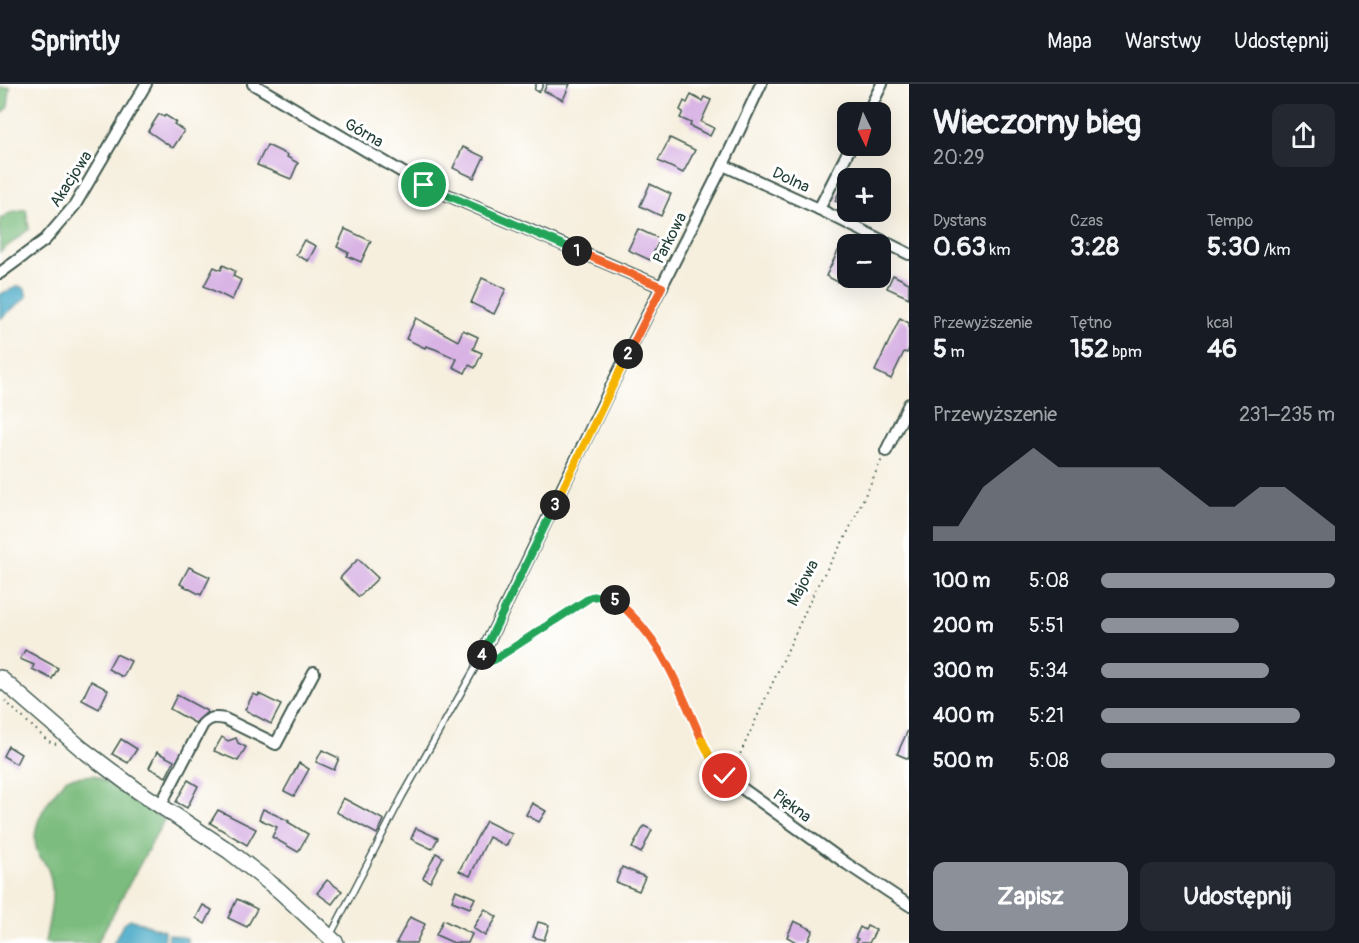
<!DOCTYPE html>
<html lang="pl">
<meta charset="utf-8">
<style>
body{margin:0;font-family:Pangolin,sans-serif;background:#242831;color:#f1f3f6;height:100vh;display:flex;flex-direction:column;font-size:22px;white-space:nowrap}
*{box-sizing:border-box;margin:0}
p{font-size:20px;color:#9ea1a6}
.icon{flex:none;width:33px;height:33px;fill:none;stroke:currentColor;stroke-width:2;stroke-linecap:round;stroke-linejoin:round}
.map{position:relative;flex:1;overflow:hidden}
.panel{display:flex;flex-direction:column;background:#171b24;width:450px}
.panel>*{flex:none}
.needle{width:39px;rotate:175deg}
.buttons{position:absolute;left:837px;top:18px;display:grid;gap:12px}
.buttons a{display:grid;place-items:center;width:54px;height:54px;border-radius:12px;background:#171b24;box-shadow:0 6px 24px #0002;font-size:30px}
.pin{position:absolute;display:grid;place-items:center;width:51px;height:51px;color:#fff;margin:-26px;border:3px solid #fff;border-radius:50%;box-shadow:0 2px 6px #0007}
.km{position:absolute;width:30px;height:30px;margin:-15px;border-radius:50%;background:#222;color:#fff;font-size:16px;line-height:30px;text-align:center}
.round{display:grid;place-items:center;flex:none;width:63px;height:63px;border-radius:12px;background:#242831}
.headline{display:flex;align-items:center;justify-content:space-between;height:102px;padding:0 24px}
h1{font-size:33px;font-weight:700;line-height:45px}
.metrics{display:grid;grid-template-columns:repeat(3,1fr);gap:9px;height:102px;padding:6px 24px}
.metrics div{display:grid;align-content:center}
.metrics b{font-size:26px;font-weight:700}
.metrics small{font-size:16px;font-weight:400}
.metrics p{font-size:16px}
.chart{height:168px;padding:12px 24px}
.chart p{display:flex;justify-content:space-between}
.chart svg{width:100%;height:108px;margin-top:6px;fill:#8c9099;opacity:.7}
.action{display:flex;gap:12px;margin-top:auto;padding:12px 24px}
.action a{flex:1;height:69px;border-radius:12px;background:#8c9099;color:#fff;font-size:24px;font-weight:700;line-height:69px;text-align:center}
.action a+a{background:#242831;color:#f1f3f6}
ul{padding:0 24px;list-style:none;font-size:20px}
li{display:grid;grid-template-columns:96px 72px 1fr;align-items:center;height:45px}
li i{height:15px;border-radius:8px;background:#8c9099}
header{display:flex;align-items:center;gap:36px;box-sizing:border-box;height:84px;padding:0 30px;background:#171b24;border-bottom:2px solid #363941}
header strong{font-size:28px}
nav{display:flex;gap:33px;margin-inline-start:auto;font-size:21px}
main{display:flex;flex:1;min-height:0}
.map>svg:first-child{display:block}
.forest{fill:#7bbc7e;stroke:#4d7c59;stroke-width:1.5}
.water{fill:#46a9c6;stroke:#32737d;stroke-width:1.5}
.building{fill:#d8b3e4}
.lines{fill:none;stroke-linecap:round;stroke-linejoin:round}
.lane-casing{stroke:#3f584e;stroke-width:8}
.street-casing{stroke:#3f584e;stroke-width:14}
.secondary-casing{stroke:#3f584e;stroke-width:18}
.path{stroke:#3f584e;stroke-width:2;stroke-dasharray:1.5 4.5;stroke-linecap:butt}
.lane{stroke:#fff;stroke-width:5}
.street{stroke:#fff;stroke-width:10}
.secondary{stroke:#fff;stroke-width:15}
.split-1-casing{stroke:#fff;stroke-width:12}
.split-2-casing{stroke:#fff;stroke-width:12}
.split-3-casing{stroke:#fff;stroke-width:12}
.split-4-casing{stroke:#fff;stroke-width:12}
.split-5-casing{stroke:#fff;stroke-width:12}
.split-6-casing{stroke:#fff;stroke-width:12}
.split-7-casing{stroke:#fff;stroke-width:12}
.split-1{stroke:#22a559;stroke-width:8}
.split-2{stroke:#f0652b;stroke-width:8}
.split-3{stroke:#f5b400;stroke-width:8}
.split-4{stroke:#22a559;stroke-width:8}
.split-5{stroke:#22a559;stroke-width:8}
.split-6{stroke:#f0652b;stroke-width:8}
.split-7{stroke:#f5b400;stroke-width:8}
.labels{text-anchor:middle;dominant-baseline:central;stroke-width:6;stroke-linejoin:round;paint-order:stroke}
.street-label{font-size:16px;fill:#1f3d34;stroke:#fff}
</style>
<header>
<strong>Sprintly</strong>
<nav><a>Mapa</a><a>Warstwy</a><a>Udostępnij</a></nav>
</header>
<main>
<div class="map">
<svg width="909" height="859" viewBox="0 0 909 859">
<rect width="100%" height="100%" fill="#fff"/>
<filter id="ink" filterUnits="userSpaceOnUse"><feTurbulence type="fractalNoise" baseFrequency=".0167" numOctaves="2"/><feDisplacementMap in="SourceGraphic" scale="12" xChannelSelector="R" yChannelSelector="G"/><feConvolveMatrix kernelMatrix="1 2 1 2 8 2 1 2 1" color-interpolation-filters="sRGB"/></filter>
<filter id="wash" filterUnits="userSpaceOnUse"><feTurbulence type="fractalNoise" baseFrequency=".008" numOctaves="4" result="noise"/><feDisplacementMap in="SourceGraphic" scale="24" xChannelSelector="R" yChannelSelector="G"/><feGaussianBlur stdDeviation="1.35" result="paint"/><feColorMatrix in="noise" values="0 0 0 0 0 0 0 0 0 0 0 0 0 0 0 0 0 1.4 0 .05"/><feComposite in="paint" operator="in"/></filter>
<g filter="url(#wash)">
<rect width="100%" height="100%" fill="#f6efde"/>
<g class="forest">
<path d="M10,3l-2,20 -8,8v-27z"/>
<path d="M26,125l3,20 -29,23v-33l12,-7z"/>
<path d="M94,691l26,15 44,30 -67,123h-52c4,-24 12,-50 3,-74 -2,-6 -8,-11 -10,-16 -11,-27 12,-56 29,-75z"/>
</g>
<g class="water">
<path d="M19,202l6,3 2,8 -27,22v-25z"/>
<path d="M130,835l34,12v12h-51l11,-20z"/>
<path d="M169,850l18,4 1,5h-20z"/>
</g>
<g id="blocks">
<g class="building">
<path d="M547,0h23l-7,16 -19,-9z"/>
<path d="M691,11l11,6 2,-4 7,3 -10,22 13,6 -4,8 -20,-10 1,-3 -11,-5 3,-6 -3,-2 4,-9 3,2z"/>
<path d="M159,30l5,3 1,-2 11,7 -2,2 10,7 -11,17 -25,-17z"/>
<path d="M670,54l25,12 -12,23 -25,-12z"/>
<path d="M267,61l21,10 -1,2 11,6 -7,16 -34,-14z"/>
<path d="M463,63l21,10 -10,21 -21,-10z"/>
<path d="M848,88v35l-13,-6z"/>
<path d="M650,100l21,10 -10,22 -21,-10z"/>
<path d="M880,106l10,4 -10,22z"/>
<path d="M345,145l26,12 -10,21 -14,-6 2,-3 -12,-6z"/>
<path d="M638,145l22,10 -10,21 -22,-10z"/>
<path d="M304,156l12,6 -8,15 -12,-6z"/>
<path d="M839,165l8,4 -2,6 3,1v21l-8,-3 -2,4 -12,-6z"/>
<path d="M223,181l12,6 -2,5 8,4 -9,20 -28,-14 10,-19 7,3z"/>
<path d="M893,191l16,8v15l-22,-10z"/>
<path d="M482,194l24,11 -12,25 -23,-11z"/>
<path d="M416,234l42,23 5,-11 15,7 -5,12 9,4 -7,15 -6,-3 -4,8 -12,-6 4,-8 -22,-10 -9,-3 -1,2 -19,-9z"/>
<path d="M900,234l9,5v25l-2,5 -3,-1 -13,27 -16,-8z"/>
<path d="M358,475l20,19 -19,19 -19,-19z"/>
<path d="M189,483l21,10 -9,18 -21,-11z"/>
<path d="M25,566l33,18 -6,11 -20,-10 2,-4 -14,-6z"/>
<path d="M116,570l15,7 -8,16 -15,-8z"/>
<path d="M91,597l17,9 -9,19 -17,-9z"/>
<path d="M253,610l5,2 1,-2 22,11 -10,19 -26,-14z"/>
<path d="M177,611l30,16 -1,2 -11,10 -25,-14z"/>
<path d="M909,644v31l-12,-5z"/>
<path d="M222,653l6,4 8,-3 2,5 8,4 -8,14 -24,-10z"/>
<path d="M121,655l16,10 -9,14 -16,-9z"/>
<path d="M8,662l13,8 -5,10 -13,-8z"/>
<path d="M322,666l17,8 -5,12 -18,-8z"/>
<path d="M157,668l17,9 -8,16 -17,-9z"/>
<path d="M299,679l10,6 -15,27 -10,-5z"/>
<path d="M188,696l10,6 -11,22 -11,-6z"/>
<path d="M343,714l41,22 -7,14 -41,-22z"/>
<path d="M532,719l14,8 -7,11 -13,-7z"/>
<path d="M263,725l26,12 -1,1 20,12 -10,18 -26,-15 5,-10 -18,-8z"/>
<path d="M218,726l38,19 -9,16 -37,-22z"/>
<path d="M486,737l26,13 -6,12 -17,-9 -19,39 -11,-5z"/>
<path d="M644,742l8,4 -11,23 -9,-5z"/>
<path d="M416,744l22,10 -6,11 -21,-10z"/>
<path d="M436,769l7,4 -13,25 -7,-4z"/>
<path d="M622,783l23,10 -6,14 -23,-9z"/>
<path d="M327,796l15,11 -10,13 -15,-11z"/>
<path d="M456,806l19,8 -5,10 -18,-7z"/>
<path d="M237,815l20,10 -10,18 -19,-9z"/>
<path d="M203,821l9,5 -7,14 -9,-6z"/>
<path d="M485,825l12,8 -12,19 -12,-8z"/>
<path d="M410,833l15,7 -9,19h-20z"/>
<path d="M443,836l29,14 -4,9h-14l-18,-8z"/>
<path d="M794,837l19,9 -6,13h-9l-11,-6z"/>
<path d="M538,838l11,3 -5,15 -11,-3z"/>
<path d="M867,842l9,4 -7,13h-13l2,-4 -3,-1 5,-11 5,3z"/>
</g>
</g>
</g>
<g filter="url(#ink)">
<use href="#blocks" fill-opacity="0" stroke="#3f584e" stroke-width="1.5"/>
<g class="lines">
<g class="lane-casing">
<g id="lane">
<path d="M538,4l2,-4"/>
<path d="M330,852l72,-139 76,-134"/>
</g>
</g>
<g class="street-casing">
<g id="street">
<path d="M253,0l171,101 238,102"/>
<path d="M868,28l14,-28"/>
<path d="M723,81l96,44 90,45"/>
<path d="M819,125l32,-63"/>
<path d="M0,189l45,-33 30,-35 71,-121"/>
<path d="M886,367l23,-47"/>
<path d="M478,579l137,-284 108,-214 38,-81"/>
<path d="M725,692l122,88 62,41"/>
<path d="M160,722l43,-82c7,-7 12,-7 22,-5l51,25 38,-72"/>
</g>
</g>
<g class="secondary-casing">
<path id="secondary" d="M0,594l82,71 56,42 91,60 51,40 56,52"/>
</g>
<g class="path">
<path d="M492,576l90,-59 16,-7 9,1 24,18 26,31 50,108 12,18"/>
<path d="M5,617l43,40 8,3"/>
<path d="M731,685l5,-6 80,-175 30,-52 36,-77"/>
</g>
<use href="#lane" class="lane"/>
<use href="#street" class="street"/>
<use href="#secondary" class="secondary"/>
</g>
</g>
<g class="lines" filter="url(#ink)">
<g class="split-1-casing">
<path id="split-1" d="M424,101l153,66"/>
</g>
<g class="split-2-casing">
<path id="split-2" d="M577,167l85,36 -34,67"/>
</g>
<g class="split-3-casing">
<path id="split-3" d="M555,421l73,-151"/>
</g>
<g class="split-4-casing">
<path id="split-4" d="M482,571l73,-150"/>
</g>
<g class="split-5-casing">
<path id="split-5" d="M482,571l-4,8 16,-3 97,-63 16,-2 8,5"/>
</g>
<g class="split-6-casing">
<path id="split-6" d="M615,516c47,37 63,87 87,140"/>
</g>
<g class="split-7-casing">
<path id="split-7" d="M702,656l11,23 12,13"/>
</g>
<use href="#split-1" class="split-1"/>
<use href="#split-2" class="split-2"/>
<use href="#split-3" class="split-3"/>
<use href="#split-4" class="split-4"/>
<use href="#split-5" class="split-5"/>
<use href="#split-6" class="split-6"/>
<use href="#split-7" class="split-7"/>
</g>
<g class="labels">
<g class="street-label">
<text transform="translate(364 49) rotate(30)">Górna</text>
<text transform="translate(71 95) rotate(-57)">Akacjowa</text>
<text transform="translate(791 96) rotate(25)">Dolna</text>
<text transform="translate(670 154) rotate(-63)">Parkowa</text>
<text transform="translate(803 499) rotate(-63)">Majowa</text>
<text transform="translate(792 722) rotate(37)">Piękna</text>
</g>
</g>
</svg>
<div class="buttons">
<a><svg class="needle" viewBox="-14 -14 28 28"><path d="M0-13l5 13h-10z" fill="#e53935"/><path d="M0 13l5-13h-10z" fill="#9ea1a6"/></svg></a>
<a>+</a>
<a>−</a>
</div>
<div class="pin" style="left:424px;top:101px;background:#1e9e55"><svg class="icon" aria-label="arrive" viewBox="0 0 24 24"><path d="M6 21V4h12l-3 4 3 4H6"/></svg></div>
<div class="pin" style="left:725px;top:692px;background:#d93025"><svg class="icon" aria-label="check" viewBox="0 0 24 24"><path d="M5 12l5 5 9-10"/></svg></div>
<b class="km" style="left:577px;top:167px">1</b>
<b class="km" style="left:628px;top:270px">2</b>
<b class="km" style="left:555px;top:421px">3</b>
<b class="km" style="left:482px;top:571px">4</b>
<b class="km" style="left:615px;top:516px">5</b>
</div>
<section class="panel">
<div class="headline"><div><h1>Wieczorny bieg</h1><p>20:29</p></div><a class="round"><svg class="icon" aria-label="share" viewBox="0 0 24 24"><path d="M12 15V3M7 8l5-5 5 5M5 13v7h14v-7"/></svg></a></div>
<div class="metrics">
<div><p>Dystans</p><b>0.63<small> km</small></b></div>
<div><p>Czas</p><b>3:28</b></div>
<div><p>Tempo</p><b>5:30<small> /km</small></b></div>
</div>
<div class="metrics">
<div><p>Przewyższenie</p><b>5<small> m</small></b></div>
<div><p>Tętno</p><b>152<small> bpm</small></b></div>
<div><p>kcal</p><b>46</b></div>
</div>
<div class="chart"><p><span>Przewyższenie</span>231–235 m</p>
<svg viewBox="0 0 160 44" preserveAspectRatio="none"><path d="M0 44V38L10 38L20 22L30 14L40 6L50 14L60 14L70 14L80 14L90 14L100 22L110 30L120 30L130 22L140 22L150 30L160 38V44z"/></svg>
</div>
<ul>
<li><b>100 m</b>5:08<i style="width:100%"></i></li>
<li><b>200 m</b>5:51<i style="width:59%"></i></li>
<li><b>300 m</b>5:34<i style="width:72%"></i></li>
<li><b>400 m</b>5:21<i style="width:85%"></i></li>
<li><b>500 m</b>5:08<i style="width:100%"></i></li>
</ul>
<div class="action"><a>Zapisz</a><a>Udostępnij</a></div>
</section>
</main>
